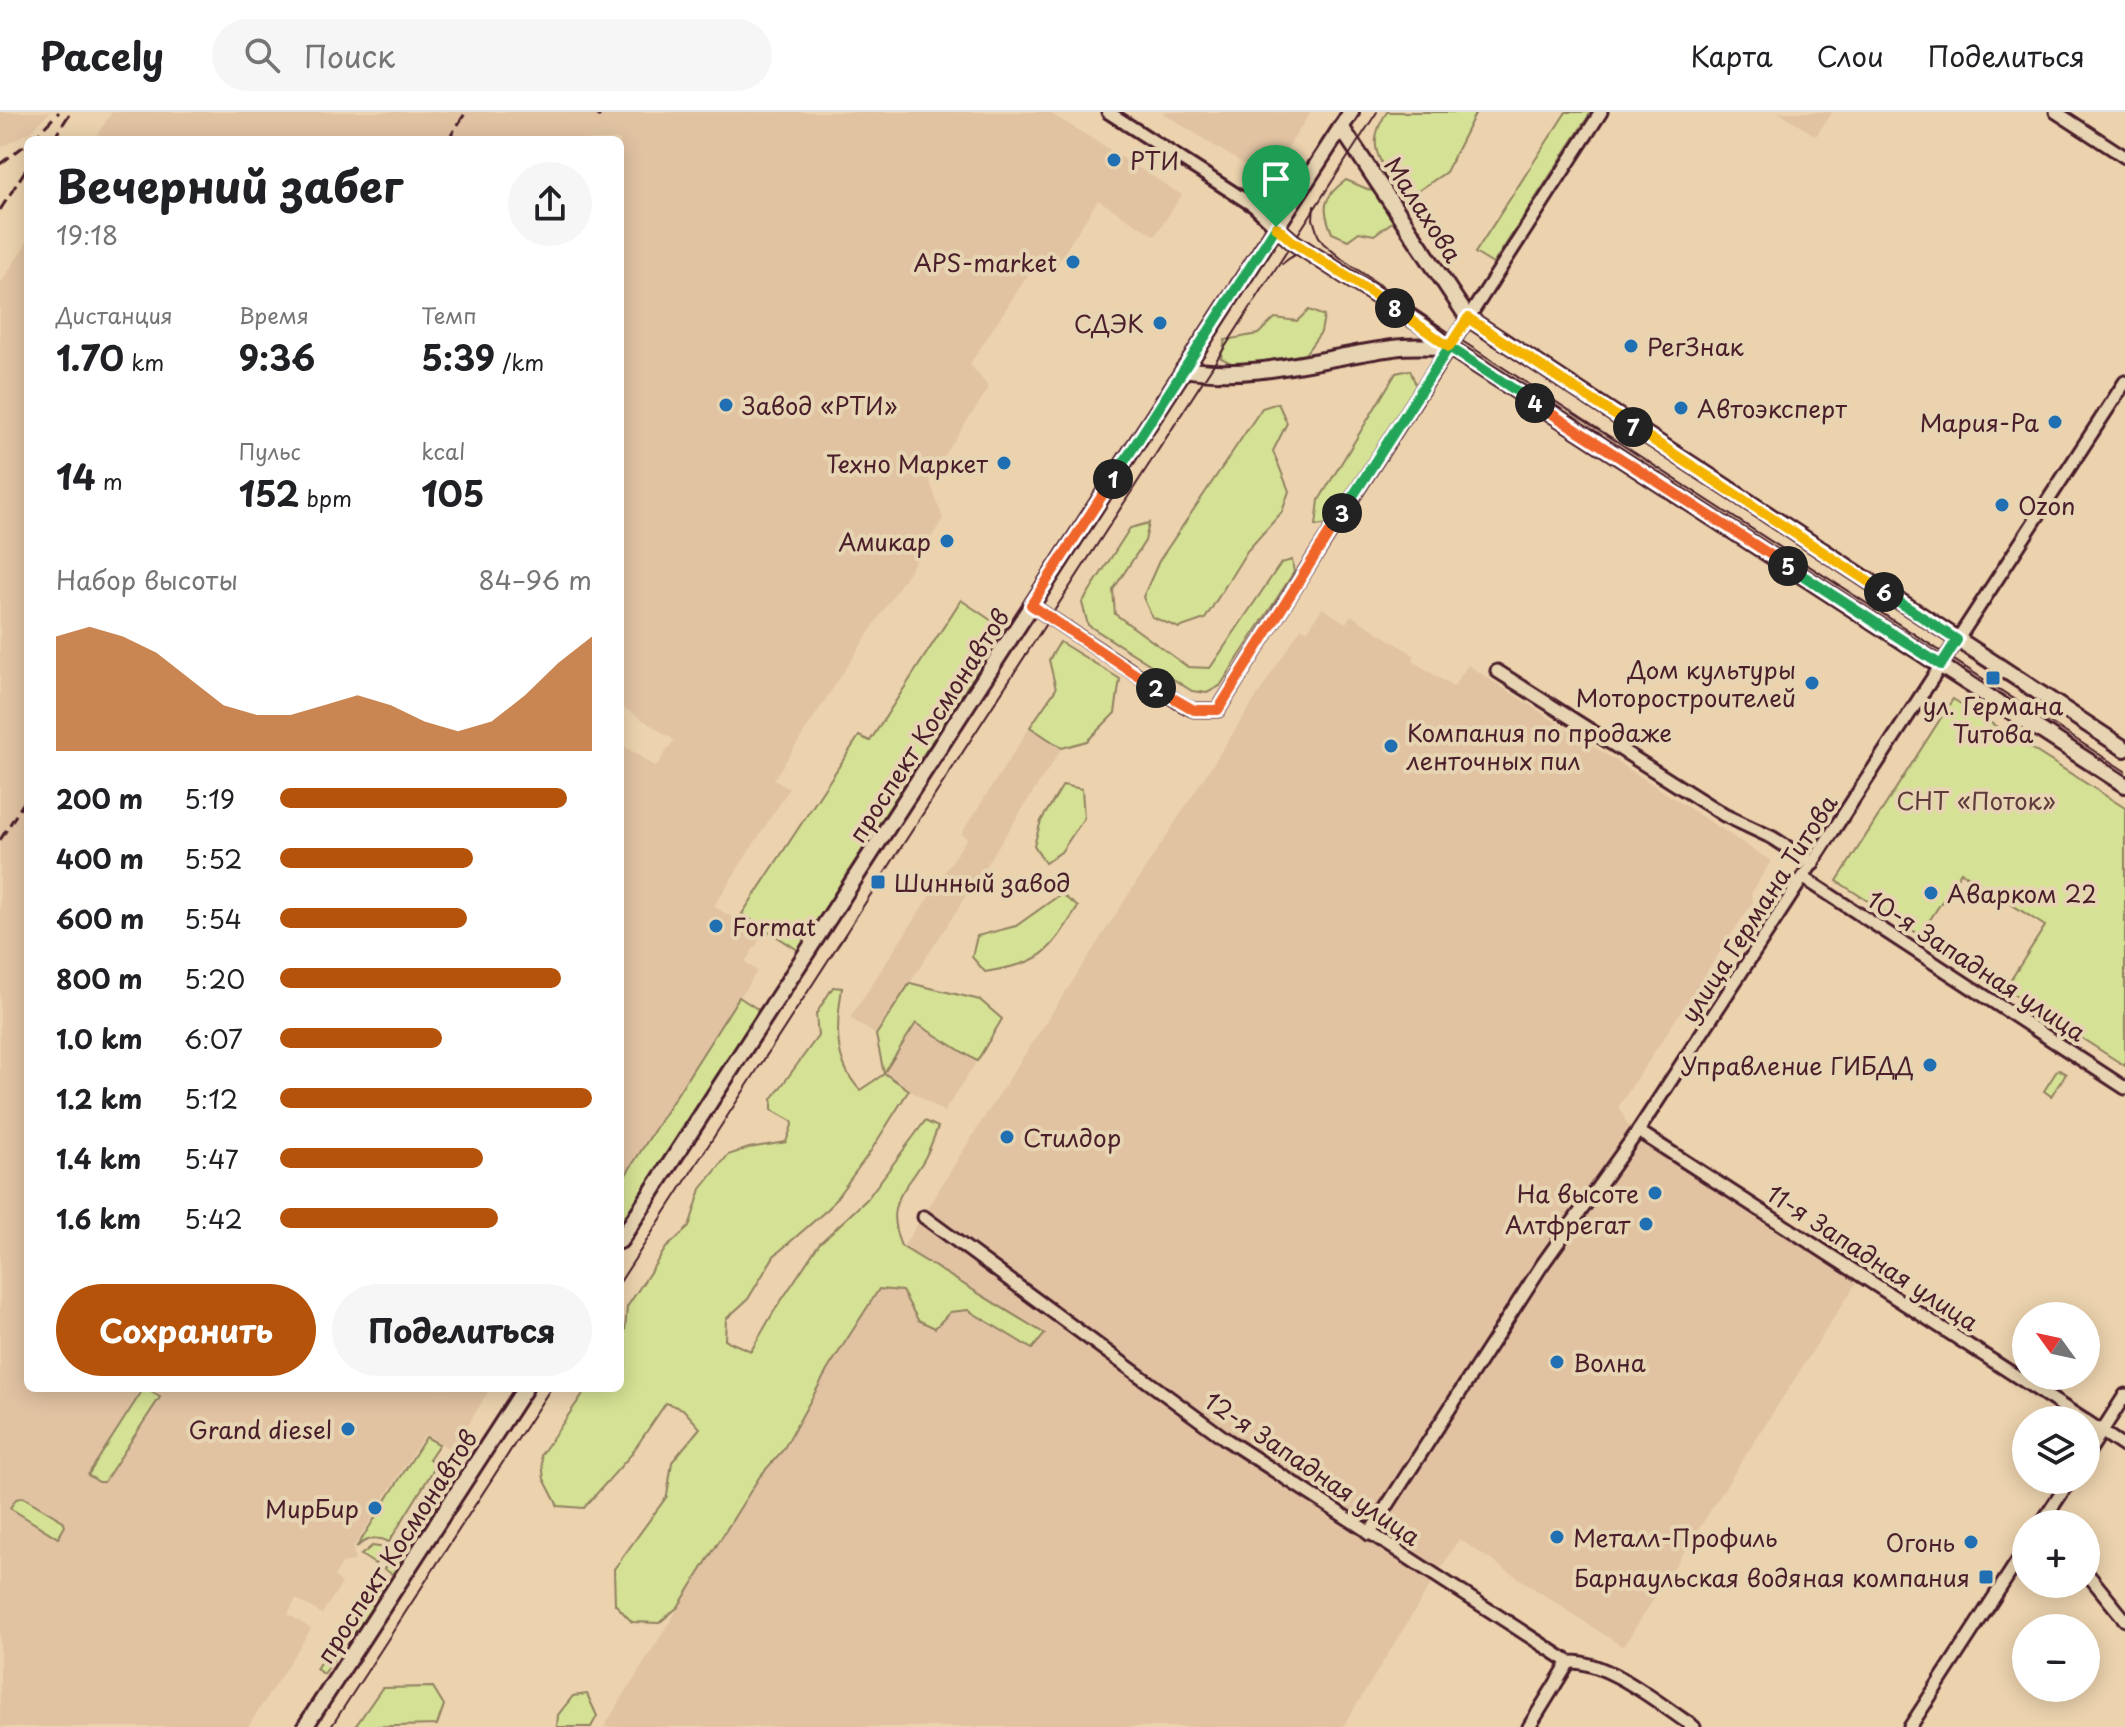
<!DOCTYPE html>
<html lang="ru">
<meta charset="utf-8">
<style>
body{margin:0;font-family:"Playpen Sans",sans-serif;background:#f6f6f6;color:#202124;height:100vh;display:flex;flex-direction:column;font-size:30px;white-space:nowrap}
*{box-sizing:border-box;margin:0}
p{font-size:26px;color:#757577}
.icon{flex:none;width:44px;height:44px;fill:none;stroke:currentColor;stroke-width:2;stroke-linecap:round;stroke-linejoin:round}
.map{position:relative;flex:1;overflow:hidden}
.side{position:absolute;left:24px;top:24px;width:600px;height:1256px;display:flex;flex-direction:column;background:#fff;border-radius:12px;box-shadow:0 4px 20px #0003}
.side>*{flex:none}
.needle{width:52px;rotate:303deg}
.buttons{position:absolute;left:2012px;top:1190px;display:grid;gap:16px}
.buttons a{display:grid;place-items:center;width:88px;height:88px;border-radius:50%;background:#fff;box-shadow:0 4px 20px #0003;font-size:40px}
.pin{position:absolute;display:grid;place-items:center;width:68px;height:68px;color:#fff;margin:-82px -34px;border-radius:50% 50% 50% 0;rotate:-45deg;box-shadow:0 0 8px #0007}
.pin .icon{rotate:45deg}
.km{position:absolute;width:40px;height:40px;margin:-20px;border-radius:50%;background:#222;color:#fff;font-size:22px;line-height:40px;text-align:center}
.round{display:grid;place-items:center;flex:none;width:84px;height:84px;border-radius:42px;background:#f6f6f6}
.headline{display:flex;align-items:center;justify-content:space-between;height:136px;padding:0 32px}
h1{font-size:44px;font-weight:700;line-height:60px}
.stats{display:grid;grid-template-columns:repeat(3,1fr);gap:12px;height:136px;padding:8px 32px}
.stats div{display:grid;align-content:center}
.stats b{font-size:34px;font-weight:700}
.stats small{font-size:22px;font-weight:400}
.stats p{font-size:22px}
.chart{height:224px;padding:16px 32px}
.chart p{display:flex;justify-content:space-between}
.chart svg{width:100%;height:144px;margin-top:8px;fill:#b45309;opacity:.7}
.primary-button{display:flex;gap:16px;margin-top:auto;padding:16px 32px}
.primary-button a{flex:1;height:92px;border-radius:48px;background:#b45309;color:#fff;font-size:32px;font-weight:700;line-height:92px;text-align:center}
.primary-button a+a{background:#f6f6f6;color:#202124}
ul{padding:0 32px;list-style:none;font-size:26px}
li{display:grid;grid-template-columns:128px 96px 1fr;align-items:center;height:60px}
li i{height:20px;border-radius:10px;background:#b45309}
header{display:flex;align-items:center;gap:48px;box-sizing:border-box;height:112px;padding:0 40px;background:#fff;border-bottom:2px solid #e0e0e0}
header strong{font-size:38px}
nav{display:flex;gap:44px;margin-inline-start:auto;font-size:28px}
.search{width:560px;height:72px;background:#f6f6f6;display:flex;align-items:center;gap:20px;box-sizing:border-box;padding:0 28px;border-radius:44px;color:#757577;font-size:30px}
.map>svg:first-child{display:block}
.built{fill:#e1c3a2}
.green{fill:#d5e194;stroke:#908060;stroke-width:2}
.lines{fill:none;stroke-linecap:round;stroke-linejoin:round}
.minor-casing{stroke:#4a1f2b;stroke-width:17}
.major-casing{stroke:#4a1f2b;stroke-width:20}
.minor{stroke:#e7d4b2;stroke-width:11}
.major{stroke:#e7d4b2;stroke-width:14}
.tram{stroke:#4a1f2b;stroke-width:2}
.rail{stroke:#4a1f2b;stroke-width:3;stroke-dasharray:12 6;stroke-linecap:butt}
.split-1-casing{stroke:#fff;stroke-width:16}
.split-2-casing{stroke:#fff;stroke-width:16}
.split-3-casing{stroke:#fff;stroke-width:16}
.split-4-casing{stroke:#fff;stroke-width:16}
.split-5-casing{stroke:#fff;stroke-width:16}
.split-6-casing{stroke:#fff;stroke-width:16}
.split-7-casing{stroke:#fff;stroke-width:16}
.split-8-casing{stroke:#fff;stroke-width:16}
.split-9-casing{stroke:#fff;stroke-width:16}
.split-1{stroke:#22a559;stroke-width:10}
.split-2{stroke:#f0652b;stroke-width:10}
.split-3{stroke:#f0652b;stroke-width:10}
.split-4{stroke:#22a559;stroke-width:10}
.split-5{stroke:#f0652b;stroke-width:10}
.split-6{stroke:#22a559;stroke-width:10}
.split-7{stroke:#f5b400;stroke-width:10}
.split-8{stroke:#f5b400;stroke-width:10}
.split-9{stroke:#f5b400;stroke-width:10}
.poi-dot{fill:#1f6fb2;stroke:#e7d4b2;stroke-width:3}
.labels{text-anchor:middle;dominant-baseline:central;stroke-width:8;stroke-linejoin:round;paint-order:stroke}
.poi-label{font-size:24px;fill:#4a1f2b;stroke:#e7d4b2;text-anchor:end}
.street-label{font-size:24px;fill:#4a1f2b;stroke:#e7d4b2}
.park-label{font-size:24px;fill:#5f3c3b;stroke:#e7d4b2}
</style>
<header>
<strong>Pacely</strong>
<div class="search"><svg class="icon" aria-label="search" viewBox="0 0 24 24"><circle cx="10" cy="10" r="6"/><path d="M15 15l6 6"/></svg>Поиск</div>
<nav><a>Карта</a><a>Слои</a><a>Поделиться</a></nav>
</header>
<div class="map">
<svg width="2125" height="1615" viewBox="0 0 2125 1615">
<rect width="100%" height="100%" fill="#ecd3ae"/>
<filter id="ink" filterUnits="userSpaceOnUse"><feTurbulence type="fractalNoise" baseFrequency=".0125" numOctaves="2"/><feDisplacementMap in="SourceGraphic" scale="16" xChannelSelector="R" yChannelSelector="G"/><feConvolveMatrix kernelMatrix="1 2 1 2 8 2 1 2 1" color-interpolation-filters="sRGB"/></filter>
<g filter="url(#ink)">
<g class="built">
<path d="M0,0h50l-17,18 -33,18z"/>
<path d="M112,0h937l133,83 -27,41 -57,-36 -43,67 -16,-9 -69,106 19,24 -60,91 14,40 -169,260 15,10 -75,117 48,30 -17,26 12,9 -137,213v-441l36,24 18,-27 -54,-35v-565h-526z"/>
<path d="M1161,0h150l-44,67z"/>
<path d="M1778,0h54l-16,24z"/>
<path d="M28,129v1147h462l-37,63 -28,-17 -72,114 2,13 -13,2 -8,13 8,7 -20,31 -26,-15 -8,15 23,15 -63,98h-248v-1443z"/>
<path d="M1322,496l24,15 5,-8 63,40 -1,6 40,26 15,-22 303,196 -20,33 2,8 -134,204 8,18 233,153 -237,370 -164,-108 -116,188h-739l372,-597 325,-502 7,2z"/>
<path d="M1030,615l32,21 -186,287 -26,-17 117,-180 -6,-4z"/>
<path d="M916,911l61,38 -33,51 -60,-38z"/>
</g>
<g class="green">
<path d="M1387,0h89l-30,60 -31,21 -15,-2c-20,-30 -36,-45 -13,-79z"/>
<path d="M1566,0h25l-98,152 -18,-11z"/>
<path d="M1346,68l31,13 18,27 -21,15 -15,-3 -11,8 -16,-7c-11,-26 -9,-36 14,-53z"/>
<path d="M1309,198l15,6 -3,16 -16,22 -68,12 -16,-8 4,-18 33,-6 17,-16 22,3z"/>
<path d="M1410,258l6,15 -88,139 -12,2 3,-26 77,-127z"/>
<path d="M1278,291l9,20 -14,28 16,40 -7,21 -35,39 -42,68 -26,9 -27,-11 -9,-20 16,-36 103,-153z"/>
<path d="M1149,411l-4,18 -32,49 2,24 73,53 22,1 71,-105 11,-3 2,12 -74,114 -13,7 -15,-2 -104,-66 -6,-22 48,-75z"/>
<path d="M961,488l43,29 -206,321 -56,-36 117,-178 11,5z"/>
<path d="M1060,530l60,37 -5,34 -28,28 -25,7 -32,-21 26,-38 -7,-29z"/>
<path d="M1953,587l172,109v258l-120,-77 40,-63 -84,-54 -41,63 -83,-54z"/>
<path d="M1063,673l19,4 2,29 -23,34 -16,11 -11,-18 7,-24z"/>
<path d="M1061,782l17,13c-31,49 -35,55 -93,65l-13,-15 5,-21 39,-10z"/>
<path d="M910,871l70,17 22,19 -25,42 -61,-38 -32,50 25,17 -39,62 -41,56 -55,48 -26,43 -22,20 -1,21 26,11 22,-38 46,-69 48,-45 58,-78 13,6c-5,12 -9,25 -16,36 -21,34 -38,41 -21,83l144,88 -13,15 -64,-39 -18,2 -15,16 -17,-8 -16,-29 -23,-2 -51,80 -45,81 -23,26 -82,131 -19,16 -27,-1 -17,-18 -1,-35 53,-73 5,-34 28,-34 -17,-19 -17,-6 -36,53 -46,52 -26,-2 -14,-27 -3,-24 46,-67h33v-49l5,-7 2,-25 39,-59 23,-21 12,-38 27,-34 21,-7 37,-6 7,-20 -21,-12v-11l46,-63 -2,-22 17,-27 9,1c-6,38 -9,73 18,102l24,-16 -8,-39z"/>
<path d="M739,885l20,13 -139,215v-41z"/>
<path d="M2058,957l8,5 -15,22 -7,-5z"/>
<path d="M144,1276l16,9 -56,85h-5l-11,-7z"/>
<path d="M426,1325l13,7 -10,15 8,5 -48,78c-12,-6 -24,-4 -33,6z"/>
<path d="M435,1377l5,3v7l-13,22 -9,-6z"/>
<path d="M23,1385l40,24 2,5 -7,12 -48,-30 6,-9z"/>
<path d="M410,1416l9,5 -27,41 -8,-5z"/>
<path d="M372,1434l14,2 -11,16 -14,-9z"/>
<path d="M374,1472l9,6 -31,47 -9,-5z"/>
<path d="M332,1532l10,8 -7,4 -11,18 -8,-5z"/>
<path d="M433,1575l11,18 -7,20 -82,2 27,-39z"/>
<path d="M587,1582l10,22 -6,11h-34l1,-12 15,-19z"/>
</g>
<g class="lines">
<g class="minor-casing">
<g id="minor">
<path d="M1108,0l146,94 22,21"/>
<path d="M2056,0l69,45"/>
<path d="M1031,493l152,100 11,5h24l86,-137 297,-461"/>
<path d="M1497,559l227,144 49,23 40,26"/>
<path d="M1804,766l321,210"/>
<path d="M1638,1019l446,289"/>
<path d="M924,1105l303,223 342,222c38,-2 93,44 125,65"/>
<path d="M2086,1309l39,26"/>
<path d="M2086,1344l39,-61"/>
<path d="M2041,1412l29,-44"/>
<path d="M1369,1422l173,-269 96,-134 487,-749"/>
<path d="M2086,1460l39,48"/>
<path d="M1529,1615l40,-65"/>
<path d="M1910,1615l116,-179"/>
</g>
</g>
<g class="major-casing">
<g id="major">
<path d="M1341,15l127,191 657,431"/>
<path d="M1276,115l17,15 132,85 24,20 676,438"/>
<path d="M1184,257c70,12 140,-12 209,-21 18,-3 38,-1 56,-1"/>
<path d="M620,1129l731,-1129"/>
<path d="M305,1615l220,-339"/>
</g>
</g>
<use href="#minor" class="minor"/>
<use href="#major" class="major"/>
<g class="tram">
<path d="M1314,94l-1,13 5,16 5,8 19,16 114,78 669,434"/>
<path d="M1282,152c16,-14 31,-17 51,-9"/>
<path d="M620,1170l757,-1170"/>
<path d="M331,1615l220,-339"/>
</g>
<g class="rail">
<path d="M595,0l5,5"/>
<path d="M32,28l27,-28"/>
<path d="M53,28l17,-27"/>
<path d="M448,28l18,-28"/>
<path d="M0,52l28,-21"/>
<path d="M0,98l28,-44"/>
<path d="M0,728l28,-44"/>
</g>
</g>
</g>
<g class="lines" filter="url(#ink)">
<g class="split-1-casing">
<path id="split-1" d="M1113,367l163,-252"/>
</g>
<g class="split-2-casing">
<path id="split-2" d="M1113,367l-82,126 125,83"/>
</g>
<g class="split-3-casing">
<path id="split-3" d="M1156,576l38,22h24l124,-197"/>
</g>
<g class="split-4-casing">
<path id="split-4" d="M1342,401l107,-166 86,56"/>
</g>
<g class="split-5-casing">
<path id="split-5" d="M1535,291l253,163"/>
</g>
<g class="split-6-casing">
<path id="split-6" d="M1788,454l153,99 16,-25 -73,-48"/>
</g>
<g class="split-7-casing">
<path id="split-7" d="M1633,315l251,165"/>
</g>
<g class="split-8-casing">
<path id="split-8" d="M1395,196l54,39 19,-29 165,109"/>
</g>
<g class="split-9-casing">
<path id="split-9" d="M1276,115l17,15 102,66"/>
</g>
<use href="#split-1" class="split-1"/>
<use href="#split-2" class="split-2"/>
<use href="#split-3" class="split-3"/>
<use href="#split-4" class="split-4"/>
<use href="#split-5" class="split-5"/>
<use href="#split-6" class="split-6"/>
<use href="#split-7" class="split-7"/>
<use href="#split-8" class="split-8"/>
<use href="#split-9" class="split-9"/>
</g>
<g class="poi-dot">
<circle cx="1114" cy="48" r="8"/>
<circle cx="1073" cy="150" r="8"/>
<circle cx="1160" cy="211" r="8"/>
<circle cx="1631" cy="234" r="8"/>
<circle cx="726" cy="293" r="8"/>
<circle cx="1681" cy="296" r="8"/>
<circle cx="2055" cy="310" r="8"/>
<circle cx="1004" cy="351" r="8"/>
<circle cx="2002" cy="393" r="8"/>
<circle cx="947" cy="429" r="8"/>
<rect x="1985" y="558" width="16" height="16" rx="4"/>
<circle cx="1812" cy="571" r="8"/>
<circle cx="1391" cy="634" r="8"/>
<rect x="870" y="762" width="16" height="16" rx="4"/>
<circle cx="1931" cy="781" r="8"/>
<circle cx="716" cy="814" r="8"/>
<circle cx="1930" cy="953" r="8"/>
<circle cx="1007" cy="1025" r="8"/>
<circle cx="1655" cy="1081" r="8"/>
<circle cx="1646" cy="1112" r="8"/>
<circle cx="1557" cy="1250" r="8"/>
<circle cx="348" cy="1317" r="8"/>
<circle cx="375" cy="1396" r="8"/>
<circle cx="1557" cy="1425" r="8"/>
<circle cx="1971" cy="1430" r="8"/>
<rect x="1978" y="1457" width="16" height="16" rx="4"/>
</g>
<g class="labels">
<g class="poi-label">
<text x="1130" y="48" text-anchor="start">РТИ</text>
<text x="1057" y="150">АPS-market</text>
<text x="1144" y="211">СДЭК</text>
<text x="1647" y="234" text-anchor="start">РегЗнак</text>
<text x="742" y="293" text-anchor="start">Завод «РТИ»</text>
<text x="1697" y="296" text-anchor="start">Автоэксперт</text>
<text x="2039" y="310">Мария-Ра</text>
<text x="988" y="351">Техно Маркет</text>
<text x="2018" y="393" text-anchor="start">Ozon</text>
<text x="931" y="429">Амикар</text>
<text x="1796" y="557">Дом культуры<tspan x="1796" dy="28">Моторостроителей</tspan></text>
<text x="1993" y="593" text-anchor="middle">ул. Германа<tspan x="1993" dy="28">Титова</tspan></text>
<text x="1407" y="620" text-anchor="start">Компания по продаже<tspan x="1407" dy="28">ленточных пил</tspan></text>
<text x="894" y="770" text-anchor="start">Шинный завод</text>
<text x="1947" y="781" text-anchor="start">Аварком 22</text>
<text x="732" y="814" text-anchor="start">Format</text>
<text x="1914" y="953">Управление ГИБДД</text>
<text x="1023" y="1025" text-anchor="start">Стилдор</text>
<text x="1639" y="1081">На высоте</text>
<text x="1630" y="1112">Алтфрегат</text>
<text x="1573" y="1250" text-anchor="start">Волна</text>
<text x="332" y="1317">Grand diesel</text>
<text x="359" y="1396">МирБир</text>
<text x="1573" y="1425" text-anchor="start">Металл-Профиль</text>
<text x="1955" y="1430">Огонь</text>
<text x="1970" y="1465">Барнаульская водяная компания</text>
</g>
<g class="street-label">
<text transform="translate(1424 97) rotate(57)">Малахова</text>
<text transform="translate(928 613) rotate(-57)">проспект Космонавтов</text>
<text transform="translate(1758 796) rotate(-57)">улица Германа Титова</text>
<text transform="translate(1977 853) rotate(33)">10-я Западная улица</text>
<text transform="translate(1873 1145) rotate(33)">11-я Западная улица</text>
<text transform="translate(1313 1356) rotate(34)">12-я Западная улица</text>
<text transform="translate(396 1434) rotate(-57)">проспект Космонавтов</text>
</g>
<g class="park-label">
<text x="1976" y="688">СНТ «Поток»</text>
</g>
</g>
</svg>
<div class="buttons">
<a><svg class="needle" viewBox="-14 -14 28 28"><path d="M0-13l5 13h-10z" fill="#e53935"/><path d="M0 13l5-13h-10z" fill="#757577"/></svg></a>
<a><svg class="icon" aria-label="layers" viewBox="0 0 24 24"><path d="M12 4l9 5-9 5-9-5zM3 14l9 5 9-5"/></svg></a>
<a>+</a>
<a>−</a>
</div>
<div class="pin" style="left:1276px;top:115px;background:#1e9e55"><svg class="icon" aria-label="arrive" viewBox="0 0 24 24"><path d="M6 21V4h12l-3 4 3 4H6"/></svg></div>
<b class="km" style="left:1113px;top:367px">1</b>
<b class="km" style="left:1156px;top:576px">2</b>
<b class="km" style="left:1342px;top:401px">3</b>
<b class="km" style="left:1535px;top:291px">4</b>
<b class="km" style="left:1788px;top:454px">5</b>
<b class="km" style="left:1884px;top:480px">6</b>
<b class="km" style="left:1633px;top:315px">7</b>
<b class="km" style="left:1395px;top:196px">8</b>
<section class="side">
<div class="headline"><div><h1>Вечерний забег</h1><p>19:18</p></div><a class="round"><svg class="icon" aria-label="share" viewBox="0 0 24 24"><path d="M12 15V3M7 8l5-5 5 5M5 13v7h14v-7"/></svg></a></div>
<div class="stats">
<div><p>Дистанция</p><b>1.70<small> km</small></b></div>
<div><p>Время</p><b>9:36</b></div>
<div><p>Темп</p><b>5:39<small> /km</small></b></div>
</div>
<div class="stats">
<div><b>14<small> m</small></b></div>
<div><p>Пульс</p><b>152<small> bpm</small></b></div>
<div><p>kcal</p><b>105</b></div>
</div>
<div class="chart"><p><span>Набор высоты</span>84–96 m</p>
<svg viewBox="0 0 160 44" preserveAspectRatio="none"><path d="M0 44V9L10 6L20 9L30 14L40 22L50 30L60 33L70 33L80 30L90 27L100 30L110 35L120 38L130 35L140 27L150 17L160 9V44z"/></svg>
</div>
<ul>
<li><b>200 m</b>5:19<i style="width:92%"></i></li>
<li><b>400 m</b>5:52<i style="width:62%"></i></li>
<li><b>600 m</b>5:54<i style="width:60%"></i></li>
<li><b>800 m</b>5:20<i style="width:90%"></i></li>
<li><b>1.0 km</b>6:07<i style="width:52%"></i></li>
<li><b>1.2 km</b>5:12<i style="width:100%"></i></li>
<li><b>1.4 km</b>5:47<i style="width:65%"></i></li>
<li><b>1.6 km</b>5:42<i style="width:70%"></i></li>
</ul>
<div class="primary-button"><a>Сохранить</a><a>Поделиться</a></div>
</section>
</div>
